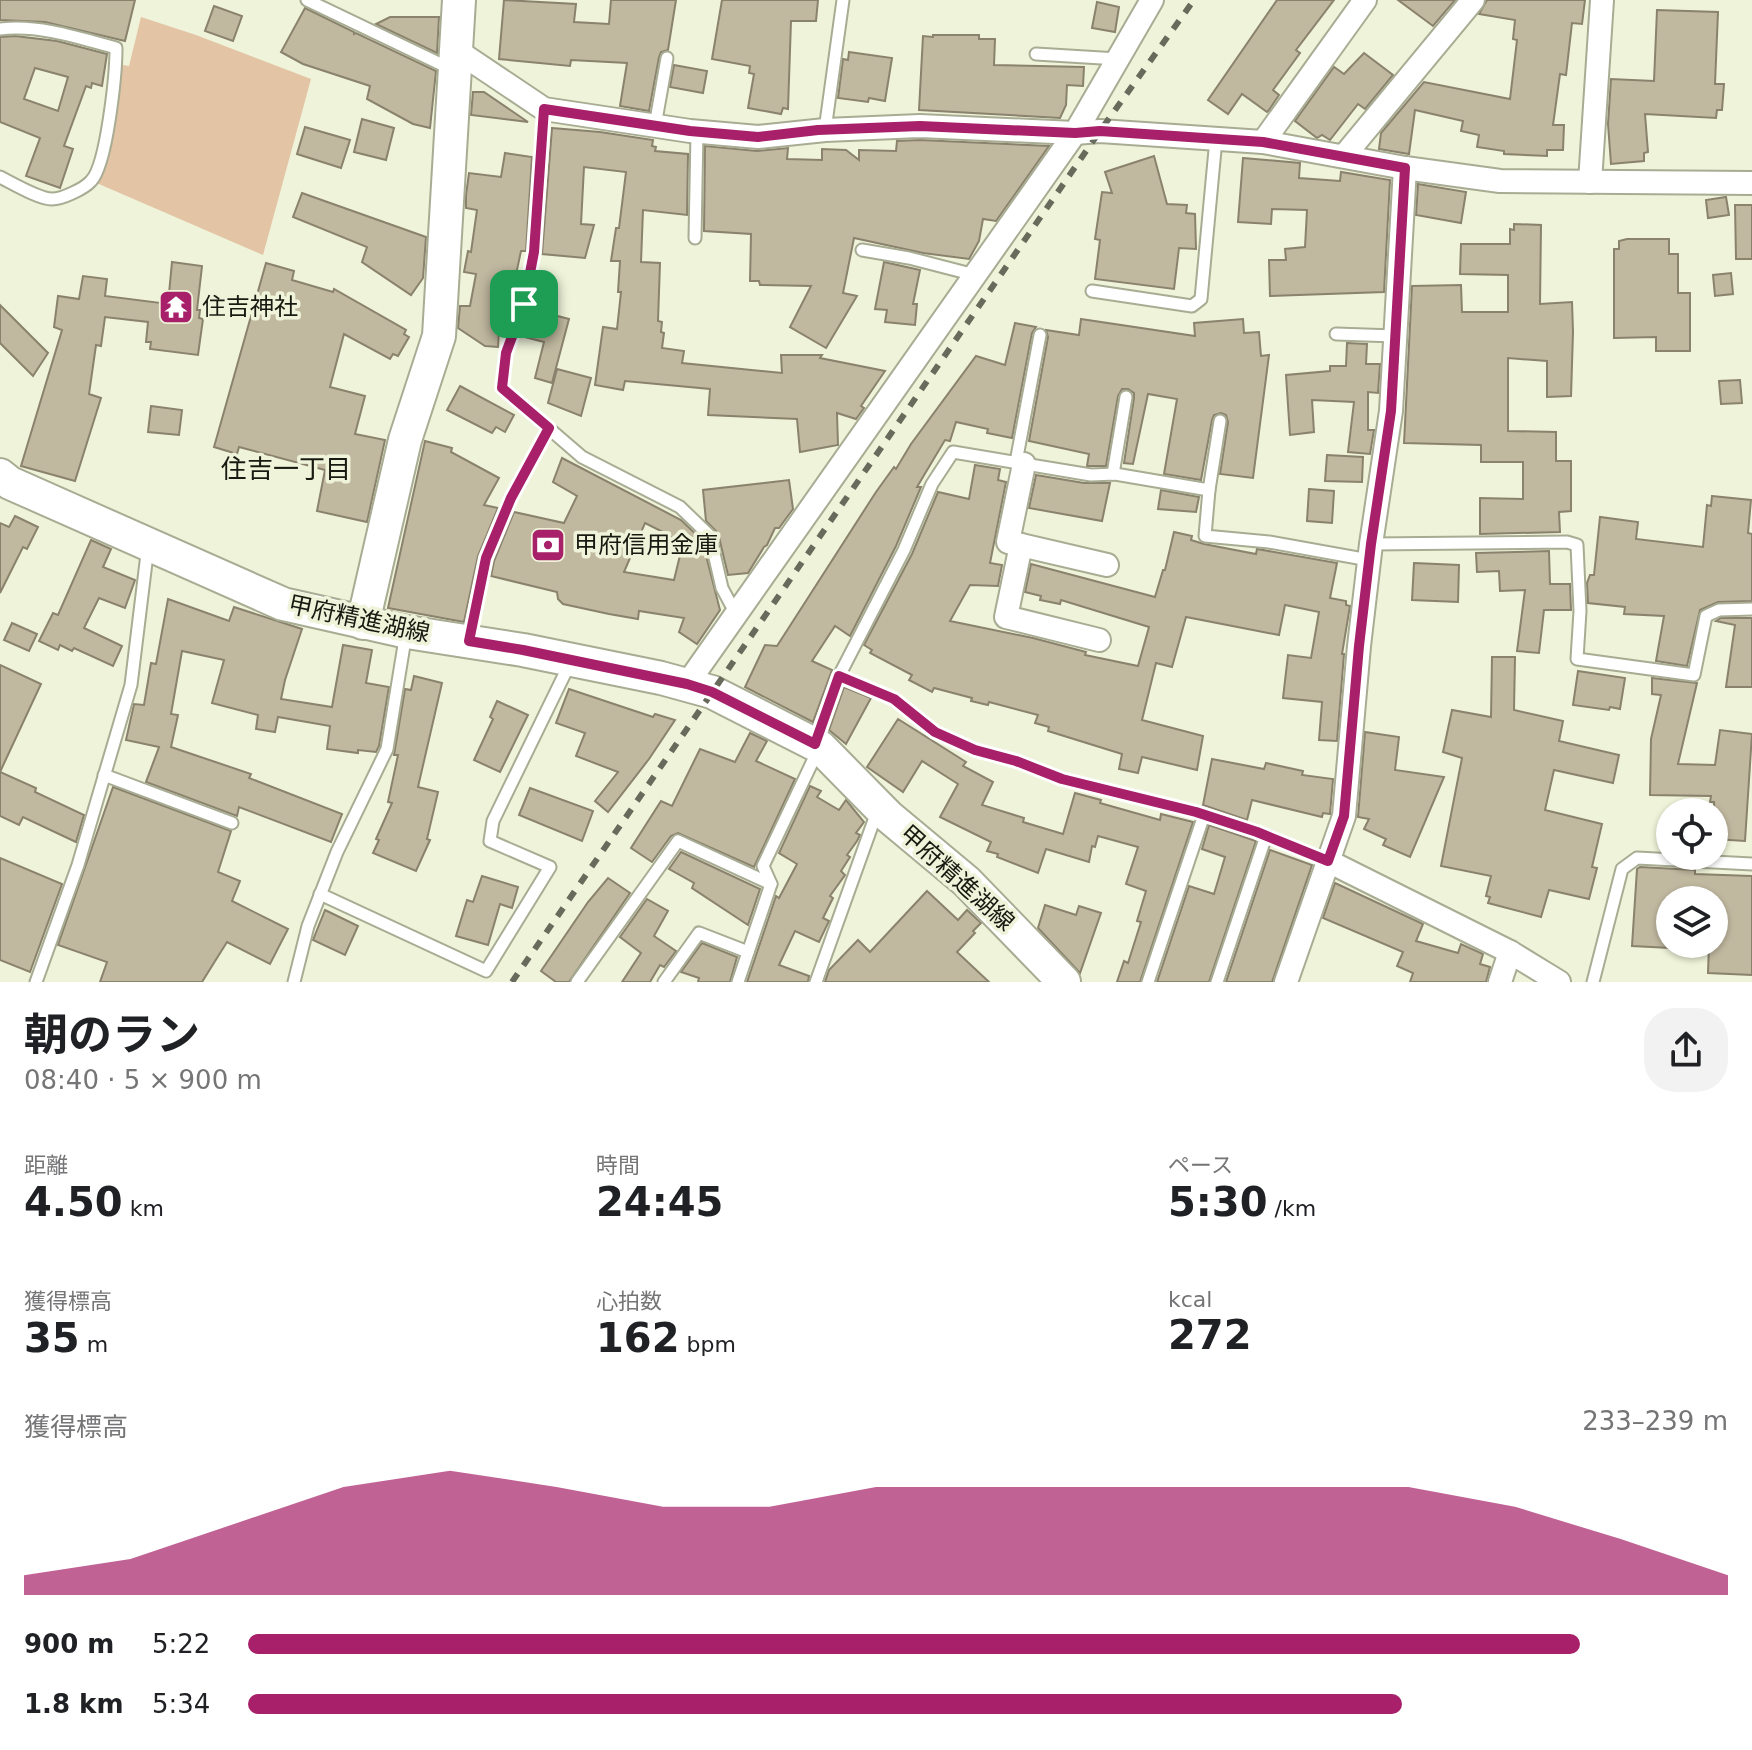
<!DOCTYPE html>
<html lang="ja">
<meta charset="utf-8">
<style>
body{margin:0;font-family:"DejaVu Sans","Noto Sans JP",sans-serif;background:#f2f2f2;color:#202124;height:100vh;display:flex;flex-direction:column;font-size:30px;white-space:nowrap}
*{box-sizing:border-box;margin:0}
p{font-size:26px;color:#757577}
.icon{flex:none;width:44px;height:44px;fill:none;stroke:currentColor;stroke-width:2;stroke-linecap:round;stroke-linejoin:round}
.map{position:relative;height:982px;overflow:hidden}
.details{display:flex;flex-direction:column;background:#fff;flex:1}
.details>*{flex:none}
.buttons{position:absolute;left:1656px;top:798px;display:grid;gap:16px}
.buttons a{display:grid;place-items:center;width:72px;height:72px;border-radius:50%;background:#fff;box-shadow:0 2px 6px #0004;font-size:40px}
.pin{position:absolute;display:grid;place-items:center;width:68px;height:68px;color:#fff;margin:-34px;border-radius:16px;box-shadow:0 4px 12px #0006}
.round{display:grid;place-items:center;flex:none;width:84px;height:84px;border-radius:32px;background:#f2f2f2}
.summary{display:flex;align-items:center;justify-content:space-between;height:136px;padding:0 24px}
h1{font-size:44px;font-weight:700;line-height:60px}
.stats{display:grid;grid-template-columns:repeat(3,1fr);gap:12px;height:136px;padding:8px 24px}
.stats div{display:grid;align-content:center}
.stats b{font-size:40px;font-weight:700}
.stats small{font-size:22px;font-weight:400}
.stats p{font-size:22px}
.chart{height:224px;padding:16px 24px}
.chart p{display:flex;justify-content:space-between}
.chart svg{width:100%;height:144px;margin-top:8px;fill:#a72069;opacity:.7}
ul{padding:0 24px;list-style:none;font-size:26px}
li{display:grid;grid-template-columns:128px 96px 1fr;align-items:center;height:60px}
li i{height:20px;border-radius:10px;background:#a72069}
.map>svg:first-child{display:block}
.green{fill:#e3c4a5}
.building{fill:#c0b89f;stroke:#8a826c;stroke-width:2;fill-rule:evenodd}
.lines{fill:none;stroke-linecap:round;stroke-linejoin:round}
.lane-casing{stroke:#a7ac93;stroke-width:15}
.street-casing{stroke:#a7ac93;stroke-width:26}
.secondary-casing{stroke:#a7ac93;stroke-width:36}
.lane{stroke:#fff;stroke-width:11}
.street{stroke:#fff;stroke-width:22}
.secondary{stroke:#fff;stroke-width:32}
.rail{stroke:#686a5b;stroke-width:6;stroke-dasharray:10 10;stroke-linecap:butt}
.route-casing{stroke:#fff;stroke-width:16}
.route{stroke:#a72069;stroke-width:10}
.labels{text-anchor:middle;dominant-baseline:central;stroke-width:7;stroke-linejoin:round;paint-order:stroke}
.poi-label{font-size:24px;fill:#181910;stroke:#eef3d9;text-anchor:start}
.street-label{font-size:24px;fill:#181910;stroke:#eef3d9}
.neighbourhood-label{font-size:26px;fill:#181910;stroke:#eef3d9}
</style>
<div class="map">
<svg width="1752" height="982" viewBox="0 0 1752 982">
<rect width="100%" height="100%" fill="#eef3d9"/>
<path class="green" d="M141,17l55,18 115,44 -48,176 -171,-74 24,-117 13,2z"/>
<g class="building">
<path d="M0,0h135l-10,41 -80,-19 -45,-2z"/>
<path d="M504,0l72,4 -2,18 35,2 2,-24h65l-8,50 -7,2 -2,5 -10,54 -29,-5 7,-43 -56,-3 -1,6 -71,-7z"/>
<path d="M722,0h96l-2,21h-25l-3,88 -5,-1 -2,6 -33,-6 6,-34 -5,-1 1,-7 -38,-7z"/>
<path d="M1277,0h57l-38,50 4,3 -27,37 6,5 -10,15 -2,2 -25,-18 -14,20 -20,-14z"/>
<path d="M1398,0h57l-22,26z"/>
<path d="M1487,0h98l-3,24 -10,-1 -6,52 -6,-1 -7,51h11l-1,25h-16v6l-43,-2v-3l-27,-4 2,-12 -18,-4 2,-10 -48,-11 -6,44 -30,-5 2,-16 43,-51 86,17 7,-59 -4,-1 2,-19 -36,-6z"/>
<path d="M1097,2l22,5 -4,25 -23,-4z"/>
<path d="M214,6l28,10 -9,25 -28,-10z"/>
<path d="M305,8l49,24v2l2,-1 80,38 -6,57 -17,-4 -46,-25 3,-13 -67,-22 -22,-12z"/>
<path d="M1657,10l61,2 -3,72h9l-2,26h-5l-1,8 -71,-4 3,38 -4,1v8l-33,3 -3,-40 3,-45 43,2z"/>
<path d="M390,17h49l-2,36 -61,-29z"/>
<path d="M933,35h46v4h16l-1,26 90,2 -1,19 -16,-1 -1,20 -6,13 -141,-8 4,-74 10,1z"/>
<path d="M15,36l42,5 50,13 -5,32 -10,-3 -1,5 -5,-2 -22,60 9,3 -13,39 -34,-12 14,-38 -40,-16v-85zM35,68l33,9 -10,34 -34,-12z"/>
<path d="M849,52l43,6 -7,43 -16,-3 -1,4 -30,-4 5,-39 5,1z"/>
<path d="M1364,53l29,22 -28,34 -7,-5 -28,36 -8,-5 -5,3 -22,-17 39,-54 10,7z"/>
<path d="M674,65l33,6 -4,22 -33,-6z"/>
<path d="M473,92h11l44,30 -57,-7z"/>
<path d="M362,119l32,9 -8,32 -32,-8z"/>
<path d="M305,127l45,13 -9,28 -44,-14z"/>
<path d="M552,128l48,4 53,8 -1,6 4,1 -1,4 33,3 -1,61 -44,-5 -2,52 19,1 -2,58 4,1 -1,10 3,1 -2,15 22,3 -2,12 100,10 -1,-18h41l-2,3 65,13 -24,35 3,2 -8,11 -19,-6 1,32 -38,7 -3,-33 -89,-4 2,-26 -85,-8 -2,9 -28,-5 8,-58 14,2 4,-37h-3l2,-31h-9l5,-33h3l7,-56 -42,-5 -3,57 13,1 -9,33 -43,-4z"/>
<path d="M920,140l129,6 -53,75 -13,-2 -4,22 -10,18 -46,-6 -69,-15 -11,55 14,3 -31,52 -36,-21 21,-41 -51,-1 -1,-4h-9l1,-47 -47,-3 1,-85 52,5 31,-3 -1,11 35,1v-11l24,1 13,10v-10l37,1 1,-10z"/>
<path d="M505,153l27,4 -6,94h-5l-7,33 4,1 -3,20 -10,27 -6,-2 -1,17 -13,-1 -27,-18 2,-22h10l6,-32 -12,-2 4,-21 3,1 6,-42 -11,-2v-13l3,-22 32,4z"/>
<path d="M1154,156l13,48 20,1 -1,8 9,1 1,35 -17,-1 -5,41 -79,-10 5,-39 -5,-1 7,-47 10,1 -7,-21z"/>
<path d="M1243,158l57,5 -1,15 41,3 1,-9 49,8 -6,112 -114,4 -1,-36h17l-1,-11 20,-2 2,-37 -35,-1 -1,15 -33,-2z"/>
<path d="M1418,184l48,8 -5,31 -45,-8z"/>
<path d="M302,193l124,44 -3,41 -12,17 -49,-33 5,-15 -74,-30z"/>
<path d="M1726,197l3,18 -21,3 -2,-18z"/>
<path d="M1735,205h17v54h-16z"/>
<path d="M1514,224l27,1 -1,79 32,-2 1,30 -2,64 -24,1v-36l-39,-3v73l48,1v29h15v50l-12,1 1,20 -80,2v-36l43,1v-37h-42v-17l-77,-2 8,-157 49,-1 1,27h46v-37l-48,-1 1,-30h49v-15l4,1z"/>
<path d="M1627,239h42v15h9v39h12v58h-34v-14l-42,1v-89h5v-8z"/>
<path d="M172,262l30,4 -5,44h3l-1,8 4,1 -5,36 -48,-6 1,-7h-5l2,-20 -43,-5 -4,29 -5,-1 -7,49 12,4 -26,83 -54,-15 41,-136 -8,-3 4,-31 21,3 4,-23 24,3 -2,17 63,8z"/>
<path d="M884,262l36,8 -7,34h4l-2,21 -30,-3 2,-12 -12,-1z"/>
<path d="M266,263l28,8 -2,9 41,12 1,-3 72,41 -2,4 5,3 -11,19 -5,-2 -3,5 -46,-25 -14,53 35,9 -10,38 30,6 -18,82 -50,-11 8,-41 -86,-23 -2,7 -23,-7z"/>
<path d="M1731,273l2,21 -18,2 -2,-21z"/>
<path d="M0,305l48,48 -15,23 -33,-33z"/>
<path d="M531,309l38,10 -17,64 -17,-5 9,-36 -23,-6z"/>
<path d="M1081,319l114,17 -1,-13 49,-4 1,14 15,-1 2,24 8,-1 -16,123 -33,-4 8,-52 -2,-7 -5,-2 -7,2 -2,5 -11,60 -37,-6 13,-75 -29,-5 -15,70 -9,-1 10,-65v-5l-6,-4h-6l-4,7 -12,70h-19l2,-12 -60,-13 19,-104 -2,-7 33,5z"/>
<path d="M1015,323l21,4 -4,6 -20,105 -25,-5 1,-4 -32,-7 -6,19 -5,-1 -28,47h4l-25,59 -46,90 -15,-10 -23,35 20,9 -19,52 -68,-35 20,-42 12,1 99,-154 18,-25 2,2 15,-25 65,-88 29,9z"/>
<path d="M1347,343l20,1 -1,20h14l-2,29 -10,-1v38h6l-4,24 -22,-2 6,-50 -42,-2 2,32 -24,3 -4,-60 44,-4v-5h16z"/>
<path d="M557,369l34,9 -10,38 -33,-13z"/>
<path d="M1740,380l2,23 -21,1 -2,-23z"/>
<path d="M460,386l54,29 -9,17 -9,-5 -4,6 -45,-23z"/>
<path d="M151,406l31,4 -3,25 -31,-3z"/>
<path d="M425,441l27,7 -1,4 48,26 -15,27 14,3 -20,48 -14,66 -76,-14z"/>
<path d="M1327,455l36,2 -1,25 -37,-1z"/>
<path d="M562,458l119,62 21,20 18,70 -23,34 -18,-12 5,-14 -45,-7 -1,8 -29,-5 -46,-10 -5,-5 -1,-7 -66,-16 3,-15 20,-49 50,11 13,-27 -24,-14zM645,523l24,12 13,12 -8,33 -50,-8z"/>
<path d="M975,465l25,4 -2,11 8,2 -16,81 12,2 -4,21 -28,-1 -20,36 83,17 53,14 -1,3 53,11 11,-39 -88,-27 -1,4 -20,-4 1,-4 -16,-4 6,-28 124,33 8,-27h2l9,-38 18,4 -1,4 13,4 52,10 1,-5 80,14 -7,35 16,3v4l4,1 -8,48h2l-7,87 -18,-1 3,-38 -39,-4 5,-43 23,3 8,-46 -34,-7 -6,30 -93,-18 -14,50 -16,-4 -14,57 61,16 -6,34 -55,-13 -4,16 -19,-4 3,-15 -74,-23 1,-4 -14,-4 3,-8 -49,-13 -1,3 -17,-4 1,-3 -38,-10 -2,4 -23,-12 3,-5 -42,-22 2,-3 -8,-5 48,-91 26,-62 31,7z"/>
<path d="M1036,475l48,8h26l-8,38 -73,-13z"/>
<path d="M789,480l4,29 -14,19h-4l-8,17 -3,2 -16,26 -20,2 -10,-42 -12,-12 -3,-31z"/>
<path d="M1309,489l25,2 -2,32 -25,-2z"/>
<path d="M1161,490l38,7 -3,15 -38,-3z"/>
<path d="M1712,496l39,4 -3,33 4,1v67l-34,1 -18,8 -13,56 -31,-5 8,-45 -40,-2 1,-7 -37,-4 -1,-20 3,-8h4l6,-58 38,5 -2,17 67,8 4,-42 4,1z"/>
<path d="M15,516l23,11 -11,22 -4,-2 -23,46v-70l9,4z"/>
<path d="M91,540l20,9 -8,18 32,13 -10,28 -26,-10 -15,30 38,18 -9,20 -39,-18 -2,3 -12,-6 -2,5 -19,-9 14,-28 5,2z"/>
<path d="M1549,551l1,33h20l1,26h-27l-5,43 -22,-2 8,-61 -25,1 -1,-20 -22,1 -1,-19z"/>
<path d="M1414,563l45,2 -1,37 -46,-2z"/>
<path d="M168,599l61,22 5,-14 68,22 -17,51 -4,19 51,8 11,-62 29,5 -6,33 23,4 -10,59 -3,6 -18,-2v3l-31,-4 3,-23 -52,-9 -3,15 -19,-3 2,-14 -46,-12 12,-43 -42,-9 -11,63 7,1 -7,32 80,27 -2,4 93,36 -11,28 -92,-35 -2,9 -91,-34 13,-35 -33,-7 8,-36 10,1 7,-42 5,1z"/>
<path d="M1721,618h31v69h-26l9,-62 -19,-4z"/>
<path d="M12,623l25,11 -8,17 -25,-11z"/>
<path d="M1492,657h23l-1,53 49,11 -4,20 60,14 -6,28 -59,-13 -9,40 57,14 -10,43 5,1 -8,31 -40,-9 -8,27 -53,-14 2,-6 -4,-1 5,-20 -50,-10 21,-108 -19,-6 9,-42 39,7z"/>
<path d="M0,665l41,19 -41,88 36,16 -1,4 49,23 -8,27 -53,-25 -4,8 -19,-9z"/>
<path d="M1578,671l47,7 -5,31 -10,-2 -1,3 -36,-5z"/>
<path d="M414,676l28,7 -24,104 20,5 -11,47 3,1 -14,31 -43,-18 6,-13 -3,-1 16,-36 -4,-1 10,-47h-4l11,-66 6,1z"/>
<path d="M1652,678l45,5 -19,81 37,1 5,-35 32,4 -7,107 -31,-2v-37h-4l1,-6 -61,-1 1,-56 10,-44 -9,-1z"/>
<path d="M844,687l27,11 -25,46 -17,-14z"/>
<path d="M569,689l84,28 2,-3 20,6 -26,39 -41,53 -13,-11 23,-29 -42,-16 9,-23 -29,-10z"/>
<path d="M497,701l31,14 -28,57 -26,-12 19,-41 -3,-2z"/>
<path d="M898,719l68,43 -3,4 30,16 -11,23 42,13 -1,4 40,12 12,-41 26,7 -1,3 60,17 1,-6 32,8 -53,160h-23l7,-21 4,2 13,-41 -4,-1 9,-30 -20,-7 12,-37 -40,-11 -3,11 -3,-1 -3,16 -43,-13 -8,24 -41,-16 1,-3 -11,-3 4,-9 -51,-25 18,-33 -36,-23 -19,31 -36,-25z"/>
<path d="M1365,732l34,5 -4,33 49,7 -34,80 -27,-12 3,-6 -22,-10 5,-10 -11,-2z"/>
<path d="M750,733l17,8 -11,20 39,18 -41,88 -76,-34 -7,3 -19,26 -21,-14 30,-47 11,5 28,-57 35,13z"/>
<path d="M1212,759l52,10 2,-6 37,8 -1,4 31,4 -3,35 -7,-1 -1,4 -70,-17 -5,20 -44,-15z"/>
<path d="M810,786l11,5 -4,6 22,13 7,-10 18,22 -8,11 4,2 -3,6 -10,14 3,2 -9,14 4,4 -15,21 3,2 -10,20 6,3 -10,21 -24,-11 -16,34 30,11 -1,6h-61l29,-86 3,2 18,-34 -18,-11z"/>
<path d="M113,787l118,44 -13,41 22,9 -8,20 56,28 -18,35 -43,-22 -25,40h-102l7,-20 -49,-17z"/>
<path d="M530,788l63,23 -11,30 -63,-26z"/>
<path d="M1209,825l47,16 -47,141h-52l32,-96 25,8 11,-37 -23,-8z"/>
<path d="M1270,850l42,15 -40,117h-46z"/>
<path d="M681,852l79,37 -12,36 -56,-37 2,-5 -25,-14z"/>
<path d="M0,858l62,26 -32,88 -30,-12z"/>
<path d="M1640,867l55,3v4l57,2v99l-44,-2 1,-29h5v-44h-44v48l-38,-2 5,-77z"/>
<path d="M482,876l36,11 -6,21 -12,-4 -12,41 -32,-9 11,-36 6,2z"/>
<path d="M608,878l22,15 -61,89h-13l-15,-11 47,-69z"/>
<path d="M1335,883l88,41 -7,17 42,12 3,-9 22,10 -3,10 10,3 -4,15h-76l3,-9 -16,-7 6,-14 -80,-34z"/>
<path d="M927,891l31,29 9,-10 14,13 -8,8 2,2 -18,19 32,30h-164l4,-12 29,-30 12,12z"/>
<path d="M647,899l21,12 -14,25 22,15 -12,16 -4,-2 -10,17h-28l19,-29 -21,-16z"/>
<path d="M1045,905l31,10 3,-9 22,7 -21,60 -42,-45z"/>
<path d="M325,910l33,16 -13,29 -32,-15z"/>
<path d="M702,943l35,14 -7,25h-32l1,-4 -18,-6z"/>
</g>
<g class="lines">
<g class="lane-casing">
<g id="lane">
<path d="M307,0l144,69"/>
<path d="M0,29c38,-5 80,9 116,19 0,25 -9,117 -25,133 -7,8 -29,18 -39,18 -13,0 -40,-16 -52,-22"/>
<path d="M1036,54l82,5"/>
<path d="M544,109l-10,143 -10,52 -18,49 -4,35 80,69 98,50 30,29 12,52 14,26"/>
<path d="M655,126l12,-68"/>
<path d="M825,130l18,-130"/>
<path d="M695,238l2,-106"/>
<path d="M862,250l47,8 66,17"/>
<path d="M1092,291l100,15 9,-7 15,-160"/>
<path d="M1336,334l59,2"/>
<path d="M1016,462l24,-127"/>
<path d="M1113,474l13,-77"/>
<path d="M1209,490l11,-69"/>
<path d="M1371,544l196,-2 10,3 3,66 -3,48 117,16 12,-59 13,-6 33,-1"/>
<path d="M469,639l17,-81 25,-60 38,-70"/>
<path d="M839,676l55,23 41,33 40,18 41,11 46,18 134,33 61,20 71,29"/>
<path d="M815,743l24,-67 65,-126 28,-66 21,-32 138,23 24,-1 94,16 -4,46 64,6 100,18"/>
<path d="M104,775l128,48"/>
<path d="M320,894l166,77 64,-104 -60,-26 3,-20 78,-160"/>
<path d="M36,982l42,-117 53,-180 17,-139"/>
<path d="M294,982l14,-56 29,-74 50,-103 19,-116"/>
<path d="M577,982l101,-141 93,43"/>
<path d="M664,982l35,-49 49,19"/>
<path d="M738,982l33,-98 -8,-18 55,-116"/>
<path d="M816,982l62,-173"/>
<path d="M1148,982l56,-167"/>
<path d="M1217,982l49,-146"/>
<path d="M1593,982l29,-113 15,-11 115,6"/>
</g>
</g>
<g class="street-casing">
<g id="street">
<path d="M456,50l88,59 146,22 68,6 67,-7 95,-4 155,7 25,-2 163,11 142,26 95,13 252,2"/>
<path d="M1263,142l102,-142"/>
<path d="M1344,156l129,-156"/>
<path d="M1590,182l12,-182"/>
<path d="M1024,464l-16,78 99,23"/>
<path d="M1021,545l-15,72 93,23"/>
<path d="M687,684l388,-551 77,-133"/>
<path d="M1328,861l182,91 49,30"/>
<path d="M1286,982l58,-166 15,-170 12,-102 20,-133 14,-243"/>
<path d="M1500,982l10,-30"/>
</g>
</g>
<g class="secondary-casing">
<g id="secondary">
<path d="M0,475l10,8 273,121 124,28 116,18 138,28 51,14 108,55 68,69 78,65 98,101"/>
<path d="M363,623l42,-183 34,-104 20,-336"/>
</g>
</g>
<use href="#lane" class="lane"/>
<use href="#street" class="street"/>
<use href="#secondary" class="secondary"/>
<path class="rail" d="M512,982l588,-851 94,-131"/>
</g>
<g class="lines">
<g class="route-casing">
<path id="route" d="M544,109l146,22 68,6 60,-7 102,-4 155,7 25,-2 163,11 142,26 -14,243 -20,133 -12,102 -15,170 -16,45 -71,-29 -61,-20 -134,-33 -46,-18 -41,-11 -40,-18 -41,-33 -55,-23 -24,68 -103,-52 -25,-8 -164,-34 -54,-9 17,-83 25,-60 38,-70 -47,-40 4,-35 18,-49 10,-52z"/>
</g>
<use href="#route" class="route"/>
</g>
<defs>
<g id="temple-square" transform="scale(1.8)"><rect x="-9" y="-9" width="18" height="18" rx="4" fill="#a72069" stroke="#eef3d9"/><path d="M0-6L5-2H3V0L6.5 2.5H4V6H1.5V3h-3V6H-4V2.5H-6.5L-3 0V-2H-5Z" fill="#fff"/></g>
<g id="bank-square" transform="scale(1.8)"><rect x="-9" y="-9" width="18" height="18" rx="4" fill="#a72069" stroke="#eef3d9"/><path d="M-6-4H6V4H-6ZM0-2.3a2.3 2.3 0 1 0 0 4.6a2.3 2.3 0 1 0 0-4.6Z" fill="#fff"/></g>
</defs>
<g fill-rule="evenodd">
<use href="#temple-square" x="176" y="307"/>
<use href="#bank-square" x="548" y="545"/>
</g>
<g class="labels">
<g class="poi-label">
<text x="202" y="307">住吉神社</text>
<text x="574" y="545">甲府信用金庫</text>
</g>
<g class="street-label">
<text transform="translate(359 619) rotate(12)">甲府精進湖線</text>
<text transform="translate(957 878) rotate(42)">甲府精進湖線</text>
</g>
<g class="neighbourhood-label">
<text x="286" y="469">住吉一丁目</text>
</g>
</g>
</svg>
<div class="buttons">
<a><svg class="icon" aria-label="locate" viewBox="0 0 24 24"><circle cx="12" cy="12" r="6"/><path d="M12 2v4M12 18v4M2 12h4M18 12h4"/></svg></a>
<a><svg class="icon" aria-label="layers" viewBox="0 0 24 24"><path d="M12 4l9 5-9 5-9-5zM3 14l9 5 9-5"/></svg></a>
</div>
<div class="pin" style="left:524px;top:304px;background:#1e9e55"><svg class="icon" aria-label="arrive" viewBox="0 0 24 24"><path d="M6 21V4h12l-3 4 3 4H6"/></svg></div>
</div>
<section class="details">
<div class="summary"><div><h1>朝のラン</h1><p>08:40 · 5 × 900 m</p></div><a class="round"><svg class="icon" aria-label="share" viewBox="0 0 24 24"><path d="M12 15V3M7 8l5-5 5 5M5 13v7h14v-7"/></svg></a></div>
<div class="stats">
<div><p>距離</p><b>4.50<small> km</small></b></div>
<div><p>時間</p><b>24:45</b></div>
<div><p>ペース</p><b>5:30<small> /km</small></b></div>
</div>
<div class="stats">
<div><p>獲得標高</p><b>35<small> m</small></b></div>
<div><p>心拍数</p><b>162<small> bpm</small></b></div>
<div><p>kcal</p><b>272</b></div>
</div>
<div class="chart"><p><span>獲得標高</span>233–239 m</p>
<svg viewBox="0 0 160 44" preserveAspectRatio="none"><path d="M0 44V38L10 33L20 22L30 11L40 6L50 11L60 17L70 17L80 11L90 11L100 11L110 11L120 11L130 11L140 17L150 27L160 38V44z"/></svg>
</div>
<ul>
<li><b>900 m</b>5:22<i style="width:90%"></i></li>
<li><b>1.8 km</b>5:34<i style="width:78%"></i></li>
</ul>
</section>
